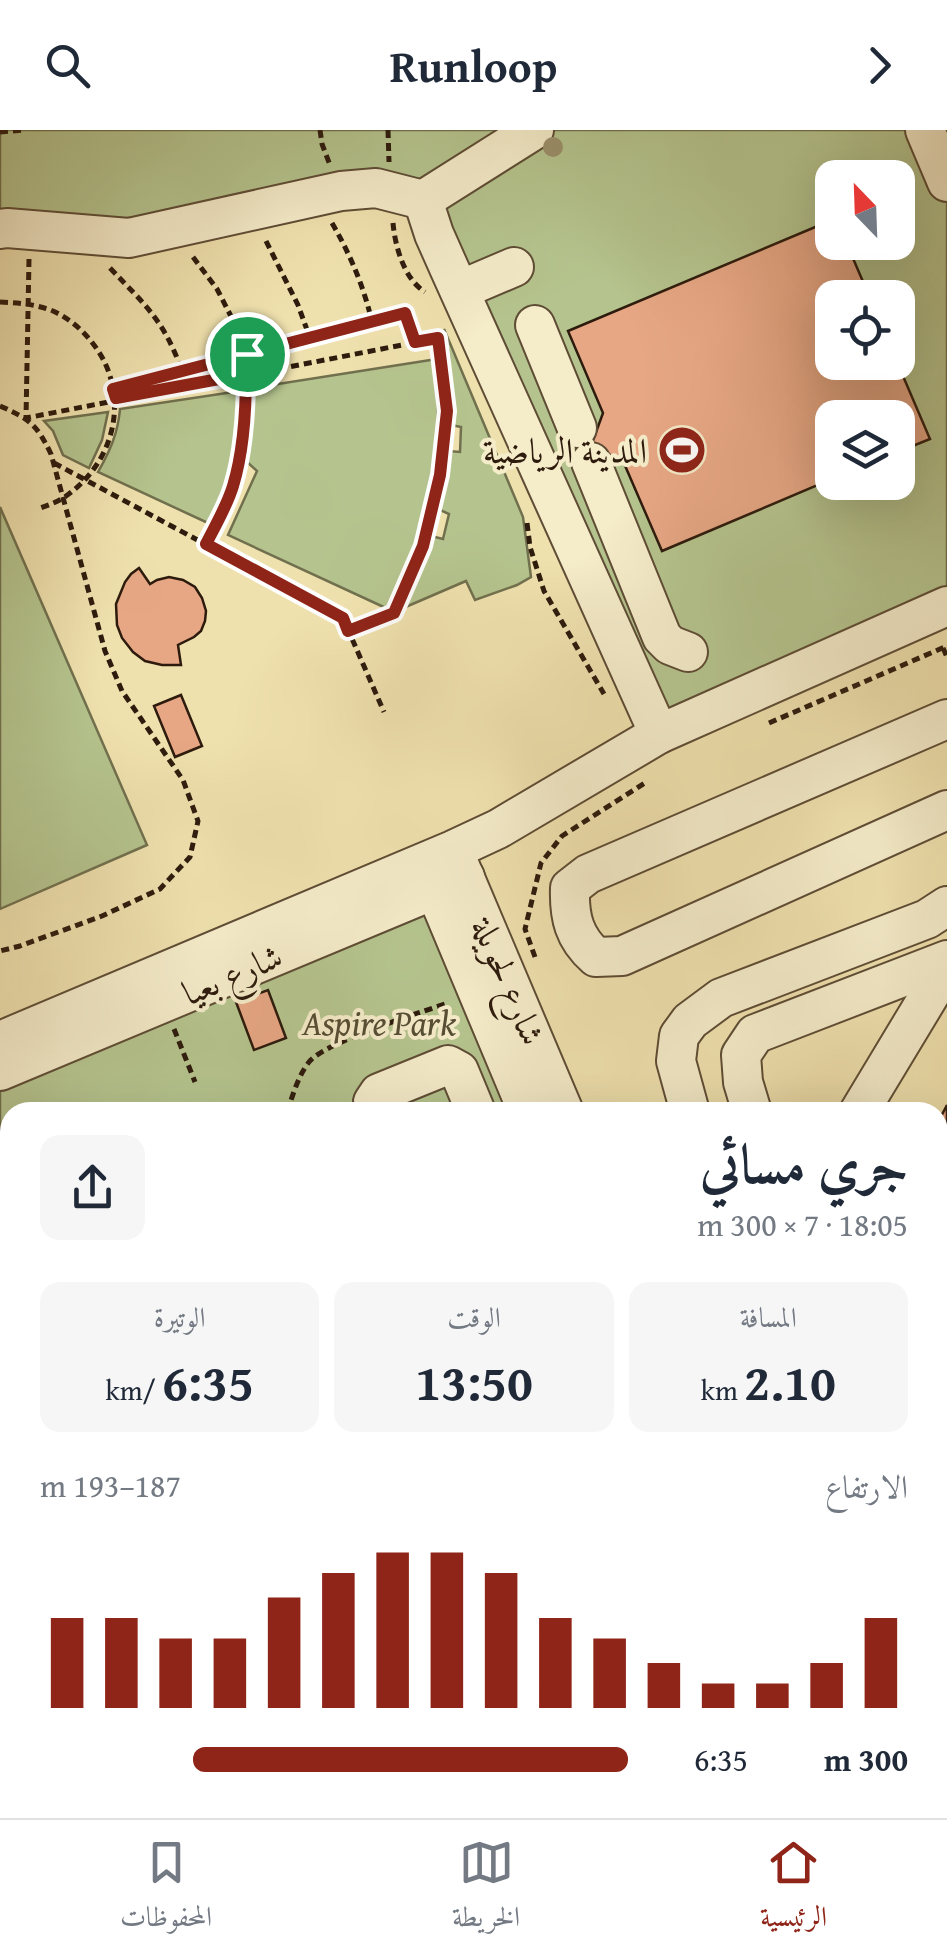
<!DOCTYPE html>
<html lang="ar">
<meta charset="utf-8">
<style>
body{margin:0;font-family:"Gentium Book Plus",Amiri,serif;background:#f6f6f7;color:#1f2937;direction:rtl;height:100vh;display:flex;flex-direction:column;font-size:38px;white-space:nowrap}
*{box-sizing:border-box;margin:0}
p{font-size:32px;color:#747a83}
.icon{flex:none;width:55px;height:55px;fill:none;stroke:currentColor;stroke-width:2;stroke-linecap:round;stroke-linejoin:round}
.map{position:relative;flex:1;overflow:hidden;direction:ltr}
.drawer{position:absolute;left:0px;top:972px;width:948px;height:718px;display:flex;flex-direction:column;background:#fff;border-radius:30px 30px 0 0;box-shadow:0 10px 40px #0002;direction:rtl}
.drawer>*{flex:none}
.needle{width:65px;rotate:337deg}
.buttons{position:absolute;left:815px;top:30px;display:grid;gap:20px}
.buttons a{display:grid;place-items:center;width:100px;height:100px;border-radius:20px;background:#fff;box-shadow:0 10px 40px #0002;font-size:50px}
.pin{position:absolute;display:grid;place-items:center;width:85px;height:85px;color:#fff;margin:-42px;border:5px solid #fff;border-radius:50%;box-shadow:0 2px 10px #0007}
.round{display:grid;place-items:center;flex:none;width:105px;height:105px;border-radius:20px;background:#f6f6f7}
.overview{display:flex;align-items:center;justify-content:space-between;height:170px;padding:0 40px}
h1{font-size:55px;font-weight:800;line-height:75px}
.metrics{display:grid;grid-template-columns:repeat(3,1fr);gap:15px;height:170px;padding:10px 40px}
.metrics div{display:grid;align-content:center;border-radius:20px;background:#f6f6f7;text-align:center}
.metrics b{font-size:50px;font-weight:800}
.metrics small{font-size:28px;font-weight:400}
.metrics p{font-size:28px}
.chart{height:280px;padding:20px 40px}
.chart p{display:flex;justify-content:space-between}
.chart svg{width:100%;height:180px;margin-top:10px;stroke:#8f2418;stroke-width:6}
ul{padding:0 40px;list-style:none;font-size:32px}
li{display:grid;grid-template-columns:160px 120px 1fr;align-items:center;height:75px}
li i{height:25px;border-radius:12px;background:#8f2418}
header{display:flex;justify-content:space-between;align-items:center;height:130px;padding:0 40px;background:#fff;font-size:45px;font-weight:800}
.tabs{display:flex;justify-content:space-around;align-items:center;height:140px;border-top:2px solid #e0e1e3;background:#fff;font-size:28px;color:#747a83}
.tabs a{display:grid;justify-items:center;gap:5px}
.tabs .selected{color:#8f2418}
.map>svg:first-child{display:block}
.green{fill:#b5c48e;stroke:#71704e;stroke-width:2.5;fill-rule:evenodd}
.building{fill:#e7a785;stroke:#2d1b0d;stroke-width:2.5}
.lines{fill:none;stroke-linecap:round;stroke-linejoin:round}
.minor-casing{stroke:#5e4c35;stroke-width:42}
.path{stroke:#2d1b0d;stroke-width:5;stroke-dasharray:8 5;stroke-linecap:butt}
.minor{stroke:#f5ecca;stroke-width:38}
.tree{fill:#9b906b}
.route-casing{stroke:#fff;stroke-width:20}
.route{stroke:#8f2418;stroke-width:12}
.labels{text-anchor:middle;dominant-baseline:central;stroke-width:8;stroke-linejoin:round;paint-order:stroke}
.poi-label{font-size:35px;fill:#2d1b0d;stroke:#f5ecca;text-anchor:end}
.street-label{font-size:35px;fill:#2d1b0d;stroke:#f5ecca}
.park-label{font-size:35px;font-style:italic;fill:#564e34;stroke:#f5ecca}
</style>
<header><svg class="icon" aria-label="forward" viewBox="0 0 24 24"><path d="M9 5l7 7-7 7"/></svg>Runloop<svg class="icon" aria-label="search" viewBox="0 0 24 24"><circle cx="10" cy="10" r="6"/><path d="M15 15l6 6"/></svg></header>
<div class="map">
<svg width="947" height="1688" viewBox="0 0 947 1688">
<rect width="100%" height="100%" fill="#efe1ae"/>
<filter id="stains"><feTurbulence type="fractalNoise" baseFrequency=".002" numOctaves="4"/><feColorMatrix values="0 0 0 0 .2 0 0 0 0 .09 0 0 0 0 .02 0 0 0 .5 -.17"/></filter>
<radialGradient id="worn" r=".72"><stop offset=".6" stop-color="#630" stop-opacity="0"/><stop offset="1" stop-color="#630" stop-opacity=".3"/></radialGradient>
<g class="green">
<path d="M0,0h947v476l-288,128 -256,-539 -274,43 -129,-9zM832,48h66v64h-66zM832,168h66v64h-66zM832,288h66v64h-66z"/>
<path d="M444,199l79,188 8,60 -14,8 -42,15 -9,-19 -65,28 24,-52 6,-21 12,3 6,-25 -11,-5 11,-58 11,1 1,-25 -10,-2 -2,-70z"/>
<path d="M437,229c2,54 3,110 -13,163 -9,30 -23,59 -36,87l-160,-74 29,-64 -11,-10 6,-45v-28z"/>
<path d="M240,261c-1,51 -8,87 -32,132l-110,-51c12,-21 20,-39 22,-63z"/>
<path d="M108,282l-6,28 -13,28 -26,-13 -10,-24 -9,-10z"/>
<path d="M0,377l147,338 -147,64z"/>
<path d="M431,773l86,209h-507v698h804l3,8h-817v-736z"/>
</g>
<g class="building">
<path d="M832,90v22h14l24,56h-38v64h65l33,77 -32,13v-34h-66v61l-170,72 -39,-90 -32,-15 12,-33 -35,-82z"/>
<path d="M139,438l11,16 7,-4 12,-3 14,3 12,7 7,11 4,13 -1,10 -4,10 -7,6 -16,8 3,20h-19l-17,-4 -12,-9 -11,-14 -5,-13 -1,-21 9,-22 6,-8z"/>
<path d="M181,565l21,51 -27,11 -21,-51z"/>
<path d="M268,860l18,48 -32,12 -18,-48z"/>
<path d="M947,975v272l-9,-6v-249z"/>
<path d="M938,1449l9,9v30l-3,3 -6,-6z"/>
</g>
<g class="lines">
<g class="minor-casing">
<g id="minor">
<path d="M925,0l22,52"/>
<path d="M423,70l111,-70"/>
<path d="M0,99l7,-1 122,10 212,-47 35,-3 47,12 11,34 16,36 209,464"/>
<path d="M460,160l54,-23"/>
<path d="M535,195l42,103"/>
<path d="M591,332l71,175 8,8 18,7"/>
<path d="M947,589l-359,155 -18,14c-1,29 4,50 26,69l26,-1 325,-146"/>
<path d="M456,727l108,255"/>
<path d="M425,736l103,246"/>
<path d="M0,911l453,-191 45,-21 161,-95 288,-128"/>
<path d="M0,941l465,-194"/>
<path d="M376,982l-3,-10 6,-9 69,-28 11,6 17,41"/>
<path d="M690,982l-14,-51 3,-25 11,-15 31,-23 206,-79 20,-13"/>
<path d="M752,982l-9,-30 -2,-27 14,-21 192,-74"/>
<path d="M859,982l88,-146"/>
<path d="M938,1286l9,5"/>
<path d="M938,1334l9,5"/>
<path d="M938,1400l9,-3"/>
<path d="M938,1632l9,23"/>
<path d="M634,1680l6,8"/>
<path d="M720,1680l3,8"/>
<path d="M769,1680l3,8"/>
<path d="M861,1680l4,8"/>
<path d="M811,1688l5,-8"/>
</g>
</g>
<g class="path">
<path d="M320,0l2,14 8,21"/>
<path d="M388,0l1,32"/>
<path d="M0,2l25,-2"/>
<path d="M332,93c18,31 32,64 40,99"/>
<path d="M393,93c2,23 11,56 32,69"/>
<path d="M266,111l32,64 12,33"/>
<path d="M193,127l24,32 19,37 11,28"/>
<path d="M29,129l-3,159 412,-80 9,73 -7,64 -17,71 -29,67 -46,18"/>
<path d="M110,138c35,37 54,52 72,103"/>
<path d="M0,172c18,1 36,2 53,9 22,10 39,28 50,48 25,48 8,106 -37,137 -8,6 -18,9 -28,13"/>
<path d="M113,259l292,-76 10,29"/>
<path d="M0,276c30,13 37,19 51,48l54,197 17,40 61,89 15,41 -8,36 -30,32 -58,27 -82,30 -20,5"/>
<path d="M54,333l289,155 41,94"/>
<path d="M527,393l3,24 14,44 60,103"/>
<path d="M205,414c10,-18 22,-38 28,-58 11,-35 13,-74 13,-111"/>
<path d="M943,518l4,9"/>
<path d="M769,593l178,-77"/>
<path d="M535,827l-10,-28 16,-66 21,-27 86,-55"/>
<path d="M174,899l21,53"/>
<path d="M287,982c6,-17 11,-36 22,-50 16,-20 110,-49 139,-59"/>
<path d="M0,1166l10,-3"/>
<path d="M0,1632l10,30"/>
<path d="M16,1680l3,8"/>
<path d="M463,1680l7,8"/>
<path d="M100,1688l6,-8"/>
</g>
<use href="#minor" class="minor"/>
</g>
<circle class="tree" cx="553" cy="17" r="10"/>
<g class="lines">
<g class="route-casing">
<path id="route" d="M405,183l10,29 23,-4 9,73 -7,64 -17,71 -29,67 -46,18 -5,-13 -137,-74c9,-18 21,-38 27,-58 11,-36 13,-75 13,-112l-130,24 -3,-9z"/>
</g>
<use href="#route" class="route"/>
</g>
<defs>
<g id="stadium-disc" transform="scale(2.5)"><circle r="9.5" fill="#8f2418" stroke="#f5ecca"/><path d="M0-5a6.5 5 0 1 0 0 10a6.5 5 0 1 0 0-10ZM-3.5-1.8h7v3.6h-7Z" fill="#fff"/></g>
</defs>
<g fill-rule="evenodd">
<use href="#stadium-disc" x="682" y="320"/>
</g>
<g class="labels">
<g class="poi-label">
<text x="647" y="320">المدينة الرياضية</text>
</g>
<g class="street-label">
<text transform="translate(232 844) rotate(-23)">شارع بعيا</text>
<text transform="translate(509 851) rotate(67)">شارع لحويلة</text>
</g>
<g class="park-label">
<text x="379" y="892">Aspire Park</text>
</g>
</g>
<rect width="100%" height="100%" filter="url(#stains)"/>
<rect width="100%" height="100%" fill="url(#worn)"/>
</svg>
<div class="buttons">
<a><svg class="needle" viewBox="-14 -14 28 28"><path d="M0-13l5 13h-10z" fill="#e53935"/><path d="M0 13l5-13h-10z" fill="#747a83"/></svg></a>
<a><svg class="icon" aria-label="locate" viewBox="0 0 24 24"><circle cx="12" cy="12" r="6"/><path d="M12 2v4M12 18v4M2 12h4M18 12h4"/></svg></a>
<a><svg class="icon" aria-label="layers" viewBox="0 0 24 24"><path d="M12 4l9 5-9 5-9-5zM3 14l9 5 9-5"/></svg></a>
</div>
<div class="pin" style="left:247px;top:224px;background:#1e9e55"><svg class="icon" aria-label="arrive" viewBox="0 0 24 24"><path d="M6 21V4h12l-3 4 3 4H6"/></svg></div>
<section class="drawer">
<div class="overview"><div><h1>جري مسائي</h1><p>18:05 · 7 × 300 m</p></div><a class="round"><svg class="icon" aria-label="share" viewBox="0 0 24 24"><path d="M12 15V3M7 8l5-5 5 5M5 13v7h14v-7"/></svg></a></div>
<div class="metrics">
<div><p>المسافة</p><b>2.10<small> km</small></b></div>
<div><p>الوقت</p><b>13:50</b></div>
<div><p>الوتيرة</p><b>6:35<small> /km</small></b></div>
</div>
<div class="chart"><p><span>الارتفاع</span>187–193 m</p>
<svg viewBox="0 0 160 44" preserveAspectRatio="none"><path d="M5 44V22M15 44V22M25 44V27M35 44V27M45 44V17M55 44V11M65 44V6M75 44V6M85 44V11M95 44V22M105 44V27M115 44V33M125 44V38M135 44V38M145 44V33M155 44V22"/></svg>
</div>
<ul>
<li><b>300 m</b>6:35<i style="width:74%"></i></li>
</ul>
</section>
</div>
<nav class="tabs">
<a class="selected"><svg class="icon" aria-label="home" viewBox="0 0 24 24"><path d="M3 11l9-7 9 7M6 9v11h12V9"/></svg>الرئيسية</a>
<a><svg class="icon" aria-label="map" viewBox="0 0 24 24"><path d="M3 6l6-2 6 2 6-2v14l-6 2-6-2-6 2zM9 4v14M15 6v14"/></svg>الخريطة</a>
<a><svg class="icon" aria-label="saved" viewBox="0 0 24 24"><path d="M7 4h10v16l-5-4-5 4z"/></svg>المحفوظات</a>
</nav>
